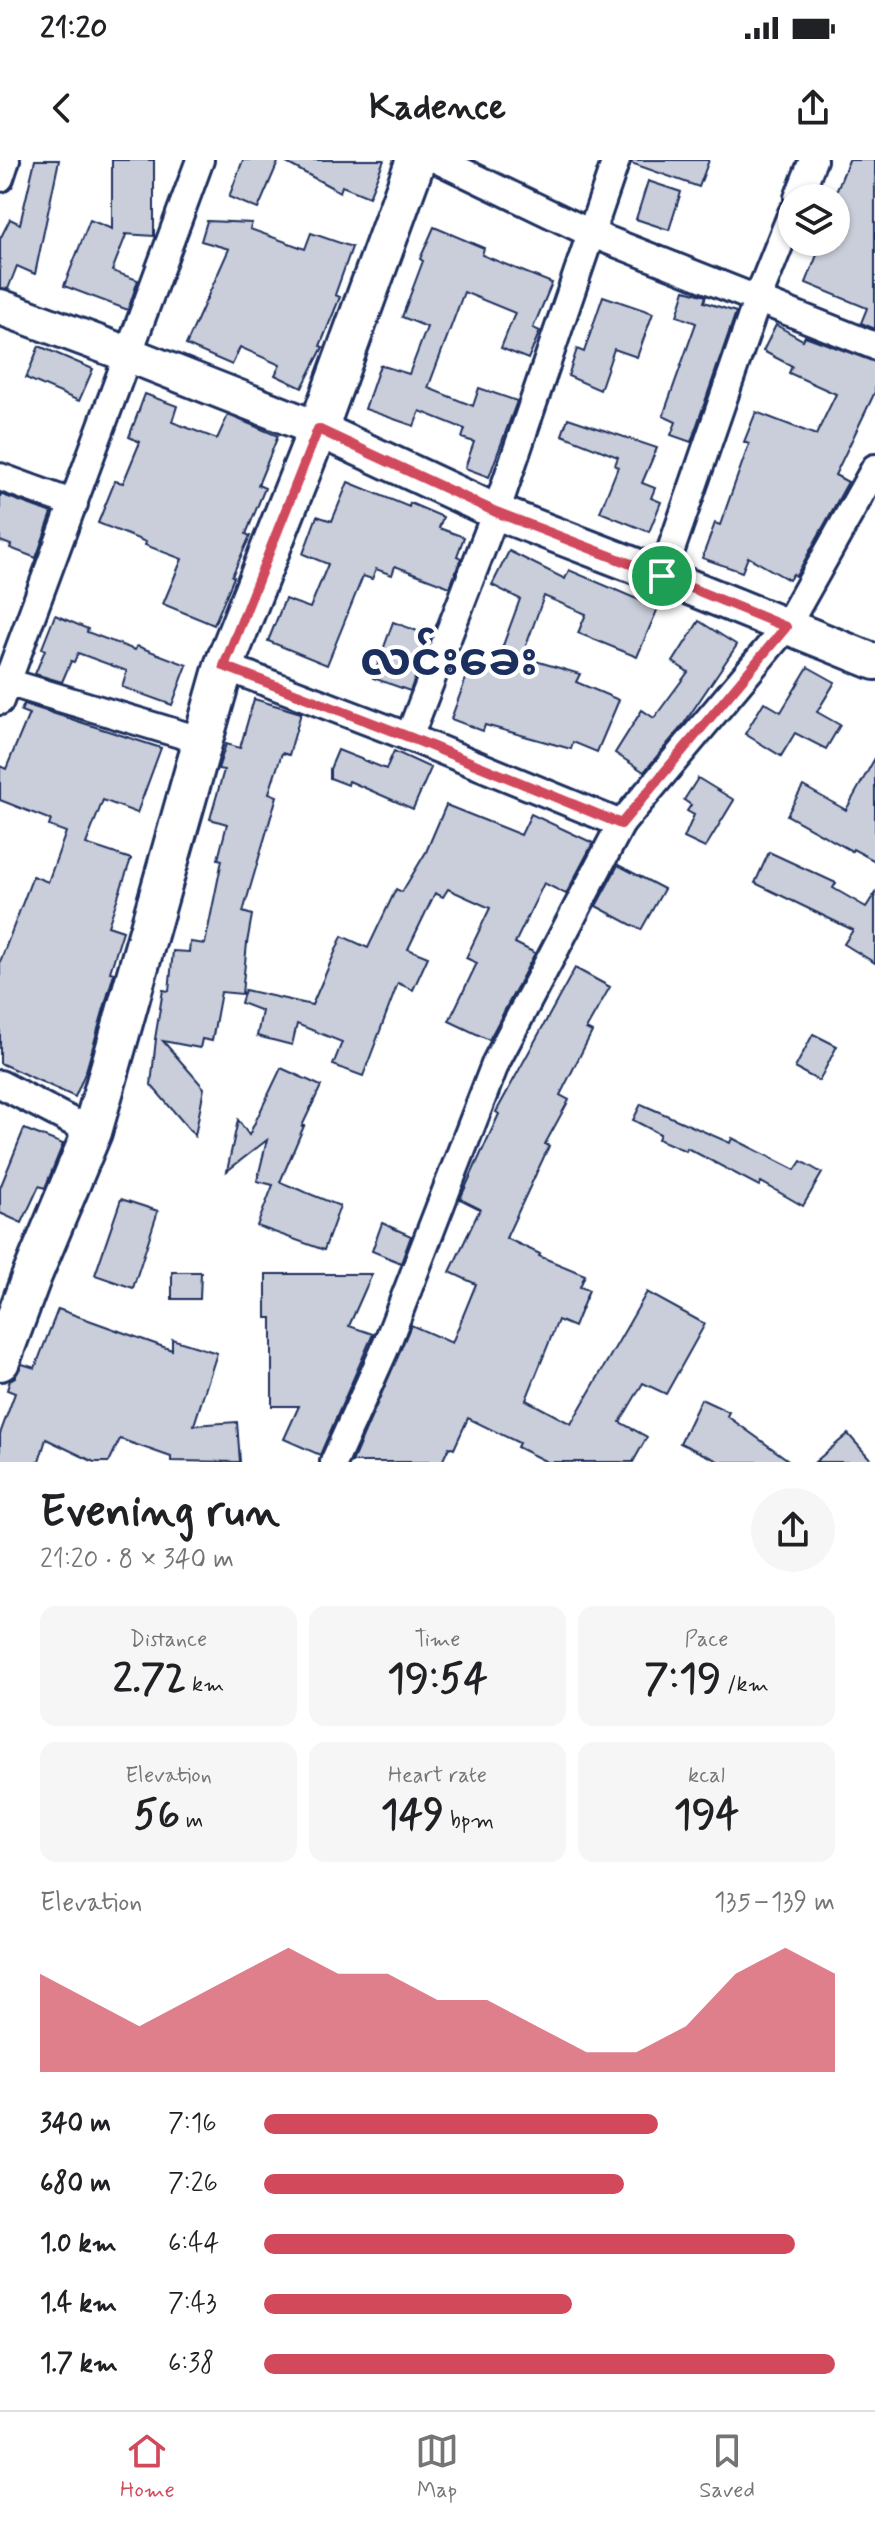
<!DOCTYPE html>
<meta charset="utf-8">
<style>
body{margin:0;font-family:Mynerve,"Noto Sans Myanmar",sans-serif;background:#f6f6f6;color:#202124;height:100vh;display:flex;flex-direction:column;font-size:30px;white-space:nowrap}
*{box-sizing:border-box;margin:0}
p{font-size:26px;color:#757577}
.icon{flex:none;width:44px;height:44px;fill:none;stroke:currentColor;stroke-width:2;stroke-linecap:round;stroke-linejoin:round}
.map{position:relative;height:1302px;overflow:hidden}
.drawer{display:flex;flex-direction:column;background:#fff;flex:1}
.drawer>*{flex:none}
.buttons{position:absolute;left:778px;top:24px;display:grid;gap:16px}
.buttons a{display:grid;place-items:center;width:72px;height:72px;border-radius:50%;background:#fff;box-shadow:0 2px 6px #0004;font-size:40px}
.pin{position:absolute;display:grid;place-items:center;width:68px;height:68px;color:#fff;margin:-34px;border:4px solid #fff;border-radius:50%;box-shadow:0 2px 8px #0007}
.round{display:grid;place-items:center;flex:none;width:84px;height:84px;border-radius:42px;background:#f6f6f6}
.head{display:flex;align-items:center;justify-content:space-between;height:136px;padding:0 40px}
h1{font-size:44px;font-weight:800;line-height:60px}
.metrics{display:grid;grid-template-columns:repeat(3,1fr);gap:12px;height:136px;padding:8px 40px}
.metrics div{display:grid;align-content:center;border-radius:16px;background:#f6f6f6;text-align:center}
.metrics b{font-size:40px;font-weight:800}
.metrics small{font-size:22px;font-weight:400}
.metrics p{font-size:22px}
.chart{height:224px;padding:16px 40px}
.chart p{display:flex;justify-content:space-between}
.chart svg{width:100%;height:144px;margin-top:8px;fill:#d1495b;opacity:.7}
ul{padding:0 40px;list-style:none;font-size:26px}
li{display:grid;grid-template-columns:128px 96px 1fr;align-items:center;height:60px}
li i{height:20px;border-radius:10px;background:#d1495b}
.status{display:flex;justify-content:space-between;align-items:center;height:56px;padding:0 40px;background:#fff;direction:ltr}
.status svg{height:22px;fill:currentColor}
header{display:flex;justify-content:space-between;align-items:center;height:104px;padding:0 40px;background:#fff;font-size:36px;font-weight:800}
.dock{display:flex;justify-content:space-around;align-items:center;height:112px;border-top:2px solid #e0e0e0;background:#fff;font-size:22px;color:#757577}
.dock a{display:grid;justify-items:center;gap:4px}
.dock .selected{color:#d1495b}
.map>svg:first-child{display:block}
.building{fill:#caceda;stroke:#1b2f5e;stroke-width:2}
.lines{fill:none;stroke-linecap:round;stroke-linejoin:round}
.minor-casing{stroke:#1b2f5e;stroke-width:32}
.tertiary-casing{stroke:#1b2f5e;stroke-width:40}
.secondary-casing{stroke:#1b2f5e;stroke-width:44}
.minor{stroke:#fff;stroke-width:26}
.tertiary{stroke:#fff;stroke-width:34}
.secondary{stroke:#fff;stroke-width:38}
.route-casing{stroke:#fff;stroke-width:16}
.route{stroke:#d1495b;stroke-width:10}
.labels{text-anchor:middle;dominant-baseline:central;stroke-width:8;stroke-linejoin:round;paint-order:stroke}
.town-label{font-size:46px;font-weight:bold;fill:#1b2f5e;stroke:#fff}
</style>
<div class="status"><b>21:20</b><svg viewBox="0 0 49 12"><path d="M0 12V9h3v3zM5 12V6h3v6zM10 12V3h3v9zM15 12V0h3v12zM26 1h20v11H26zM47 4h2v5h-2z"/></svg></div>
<header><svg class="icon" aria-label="back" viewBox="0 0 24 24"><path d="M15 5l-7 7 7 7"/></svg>Kadence<svg class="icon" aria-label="share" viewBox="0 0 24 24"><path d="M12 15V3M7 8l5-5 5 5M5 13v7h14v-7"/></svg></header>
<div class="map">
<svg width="875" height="1302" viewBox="0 0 875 1302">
<rect width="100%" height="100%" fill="#fff"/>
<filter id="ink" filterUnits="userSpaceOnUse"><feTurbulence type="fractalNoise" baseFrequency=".0125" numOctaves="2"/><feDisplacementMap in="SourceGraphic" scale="16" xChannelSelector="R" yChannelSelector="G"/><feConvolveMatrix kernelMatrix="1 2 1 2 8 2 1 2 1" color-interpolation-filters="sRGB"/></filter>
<g filter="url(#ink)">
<g class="building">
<path d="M35,0h24l-24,114 -18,-8 -9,23 -8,-1v-49l10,-20 10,5z"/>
<path d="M112,0h42v76l-30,-2 2,1 -14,36 26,9 -10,30 -64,-24 26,-66 22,9z"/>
<path d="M243,0h36l-21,49 -29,-12z"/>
<path d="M281,0h103l-15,37 -27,-11 -2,6z"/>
<path d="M632,0h77l-10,27 -68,-24z"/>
<path d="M849,0h26v169l-14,-6 6,-15 -61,-25 16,-41h14v-50z"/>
<path d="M648,21l33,11 -12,38 -33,-11z"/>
<path d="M207,61l45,2 -2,6 55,20 6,-16 41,14 -17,48 5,2 -20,49 3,1 -21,41 -27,-13 5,-10 -40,-18 -8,18 -46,-20 43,-96 -28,-8z"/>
<path d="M434,67l50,21 -2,7 70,28 -19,45 7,3 -12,28 -27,-11 14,-35 -51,-21 -36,96 45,18 6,-18 38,13 -28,76 -24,-9 9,-26 -12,-4 3,-9 -45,-18 -6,15 -49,-17 15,-44 29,9 18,-47 -25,-10 21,-56 -3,-2z"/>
<path d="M685,130l21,6 -2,6 32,10 -45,130 -20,-7 5,-13 -13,-6 33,-93 -19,-7z"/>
<path d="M603,136l50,17 -16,44 -23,-8 -14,41 -32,-14 9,-27 7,3z"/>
<path d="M776,165l27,15 2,-4 70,26v30l-40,83 13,7 -52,94 -3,-2 -4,6 -41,-23 -6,15 -40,-14 13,-35 5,2 29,-81 -5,-2 12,-30 60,23 20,-41 -47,-21 3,-7 -29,-15z"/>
<path d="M39,186l54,23 -14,32 -53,-23z"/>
<path d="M145,234l32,12 -5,16 45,17 11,-24 50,21 -20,49 7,3 -19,46 4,2 -18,40 2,1 -20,48 -51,-21 19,-45 -37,-14 1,-3 -48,-19 17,-42 8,2 17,-41 -11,-5z"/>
<path d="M568,258l89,30 -15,35 13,5 -4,10 10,4 -12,30 -49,-20 18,-45 -3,-2 3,-8 -56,-22z"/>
<path d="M348,322l61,25 1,-4 33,14 -4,11 25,9 -7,19 4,2 -11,29 -55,-21 -3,9 -16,-6 -4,10 -9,-3 -36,89 -59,-24 17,-42 25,9 18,-44 -25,-10 14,-38 15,5z"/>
<path d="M0,334l52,19 -16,45 -26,-10 1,-3 -11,-4z"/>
<path d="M509,391l56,28 4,-9 89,38 -21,49 -59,-24 8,-19 -42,-18 -22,61 58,17 -4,8 43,18 -22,52 -24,-10 -2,7 -86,-24 -2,6 -32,-12 21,-57 22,8 26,-71 -28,-14z"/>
<path d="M55,455l33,14 -1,3 48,18 2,-4 50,19 -15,40 -50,-18 5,-16 -49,-18 -4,9 -3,-1 -9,21 -27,-8 10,-24 -3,-2z"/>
<path d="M699,461l38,24 -54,80 -39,47 -29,-19 27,-43 12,8 34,-46 -15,-10z"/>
<path d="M393,462l38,14 -21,55 -37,-13z"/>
<path d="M808,507l27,15 -18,30 23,13 -14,24 -31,-16 -14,23 -36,-22 19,-32 17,10z"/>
<path d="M254,539l47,14 -12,42 -7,-2 -13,40 8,3 -34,116 9,3 -5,28 -5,51 -21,-2 -9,49 -10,-2 -2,9 -37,-7 41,47 -9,48 -44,-51 5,-46h-1l8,-49 6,1 4,-40 16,1 1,-10 15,2 17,-84 -4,-1 9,-35 -17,-5 14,-49 -6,-1 8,-25 14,4z"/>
<path d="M24,544l137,44 -24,65 -34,-13 -17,44 45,15 -23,67 15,5 -13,41 4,1 -28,98 -11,26 -75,-34v-101l33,-86 15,6 18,-50 -17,-6 2,-6 -51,-20v-34l6,3 23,-55 -8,-3z"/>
<path d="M338,590l48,19 8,-18 37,17 -18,41 -64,-28 -1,4 -18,-7v-9z"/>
<path d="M875,598v103l-22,-12 -1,2 -65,-36 16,-29 43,24z"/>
<path d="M698,618l36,22 -29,48 -21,-10 10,-23 -7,-4 4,-6 -7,-5z"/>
<path d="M446,645l75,30 10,-21 62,29 -27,51 -22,-11 -29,60 20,10 -46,87 -40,-19 28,-58 -11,-5 24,-50 -42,-19 -5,8 -8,-4 -27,56 20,8 -15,33 -15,-7 -35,93 -30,-11 9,-23 -45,-18 -5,21 -35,-9 5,-25 -21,-8 4,-13 67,15 30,-69 26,12 28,-59 6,3 24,-40z"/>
<path d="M769,692l67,31 -3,5 33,19 9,-14v70l-31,-19 9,-14 -98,-47z"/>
<path d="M618,705l46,24 -23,41 -45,-24z"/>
<path d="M575,808l35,19 -24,42 6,3 -32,63 9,5 -24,44 4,2 -43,92 34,16 -1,2 46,19 -5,12 9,3 -15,37 -16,-7 -32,80 45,24 76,-132 58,32 -39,70 -23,-11 -23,39 27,15 -14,25h-86l-30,-15 2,-4 -51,-25 -14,31 -5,-2 -7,15h-90l59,-137 41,18 24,-59 -26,-12 30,-63 -20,-10 39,-85 -3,-2z"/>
<path d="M813,874l24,12 -18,35 -24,-13z"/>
<path d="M281,908l40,18 -19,40h2l-24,56 60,24 -16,44 -67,-24 16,-41 -16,-4 10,-41 -40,31 11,-51 11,15z"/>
<path d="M641,944l89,39 2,-5 63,32 6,-9 21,12 -19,33 -42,-24 -2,4 -72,-38 -1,3 -28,-12 2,-5 -27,-14z"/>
<path d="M24,969l39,15 -18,44 -6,-2 -17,37 -22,-10v-25z"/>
<path d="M121,1039l37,12 -25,77 -38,-13z"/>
<path d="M382,1063l29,13 -10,27 -29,-12z"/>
<path d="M172,1112h29l-1,27h-28z"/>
<path d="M266,1114h106l-23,52 24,8 -53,121 -36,-16 15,-33h-27v-88h-6z"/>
<path d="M58,1149l114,41v-11l45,14 -23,72 43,-3 3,40 -69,-1v-4l-51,-18 -11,23h-15l-48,-23 -7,23h-39v-28l15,-41 -8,-3 3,-10 5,-3 7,-13 13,4z"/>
<path d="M701,1239l28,13 -2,4 64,46h-71l-40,-19z"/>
<path d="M848,1274l25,28h-58z"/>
</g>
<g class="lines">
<g class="minor-casing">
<g id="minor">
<path d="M438,0l152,73 285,113"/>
<path d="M0,18l6,-18"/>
<path d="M798,38l15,-38"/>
<path d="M0,317l74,27"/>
<path d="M662,416l96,-278 34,-85"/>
<path d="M224,506l185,71 212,87 165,-197 89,-159"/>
<path d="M0,520l203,61"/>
<path d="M0,541l200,-541"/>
<path d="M409,577l87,-225 120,-352"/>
<path d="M0,924l92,48"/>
<path d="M334,1302l50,-111 112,-289 125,-238"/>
</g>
</g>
<g class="tertiary-casing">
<path id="tertiary" d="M0,147l130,48 188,74 178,83 166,64 213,86"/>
</g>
<g class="secondary-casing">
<path id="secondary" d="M0,1201l31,-83 61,-146 132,-466 94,-237 98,-269"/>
</g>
<use href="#minor" class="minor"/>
<use href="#tertiary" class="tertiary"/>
<use href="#secondary" class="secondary"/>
</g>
</g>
<g class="lines" filter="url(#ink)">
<g class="route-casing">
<path id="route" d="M318,269l178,83 166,64 124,51 -165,197 -212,-87 -185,-71z"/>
</g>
<use href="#route" class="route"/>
</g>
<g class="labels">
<g class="town-label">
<text x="449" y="502">လင်းခေး</text>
</g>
</g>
</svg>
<div class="buttons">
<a><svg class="icon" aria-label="layers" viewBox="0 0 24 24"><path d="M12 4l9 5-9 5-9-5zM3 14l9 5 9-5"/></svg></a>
</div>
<div class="pin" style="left:662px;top:416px;background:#1e9e55"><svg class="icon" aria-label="arrive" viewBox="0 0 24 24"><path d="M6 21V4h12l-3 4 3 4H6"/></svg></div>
</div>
<section class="drawer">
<div class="head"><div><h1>Evening run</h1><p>21:20 · 8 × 340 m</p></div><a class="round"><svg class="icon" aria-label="share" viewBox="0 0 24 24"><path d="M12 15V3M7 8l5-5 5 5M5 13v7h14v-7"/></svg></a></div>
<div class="metrics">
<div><p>Distance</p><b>2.72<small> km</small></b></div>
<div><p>Time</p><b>19:54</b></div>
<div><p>Pace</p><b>7:19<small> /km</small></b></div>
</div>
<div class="metrics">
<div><p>Elevation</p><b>56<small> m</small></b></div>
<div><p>Heart rate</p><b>149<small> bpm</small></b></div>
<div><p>kcal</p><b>194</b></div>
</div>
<div class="chart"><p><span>Elevation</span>135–139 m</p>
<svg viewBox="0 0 160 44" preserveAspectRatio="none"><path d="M0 44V14L10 22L20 30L30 22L40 14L50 6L60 14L70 14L80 22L90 22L100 30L110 38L120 38L130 30L140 14L150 6L160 14V44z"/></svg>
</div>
<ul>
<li><b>340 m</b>7:16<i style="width:69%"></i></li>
<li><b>680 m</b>7:26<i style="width:63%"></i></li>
<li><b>1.0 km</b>6:44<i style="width:93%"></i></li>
<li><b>1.4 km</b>7:43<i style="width:54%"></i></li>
<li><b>1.7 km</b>6:38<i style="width:100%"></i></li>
</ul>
</section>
<nav class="dock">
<a class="selected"><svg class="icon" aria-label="home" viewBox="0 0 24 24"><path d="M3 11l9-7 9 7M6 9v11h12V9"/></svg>Home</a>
<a><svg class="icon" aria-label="map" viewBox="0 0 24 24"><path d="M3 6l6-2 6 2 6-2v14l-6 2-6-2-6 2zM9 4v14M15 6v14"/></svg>Map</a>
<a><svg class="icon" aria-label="saved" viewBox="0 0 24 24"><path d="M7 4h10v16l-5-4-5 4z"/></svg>Saved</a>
</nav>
